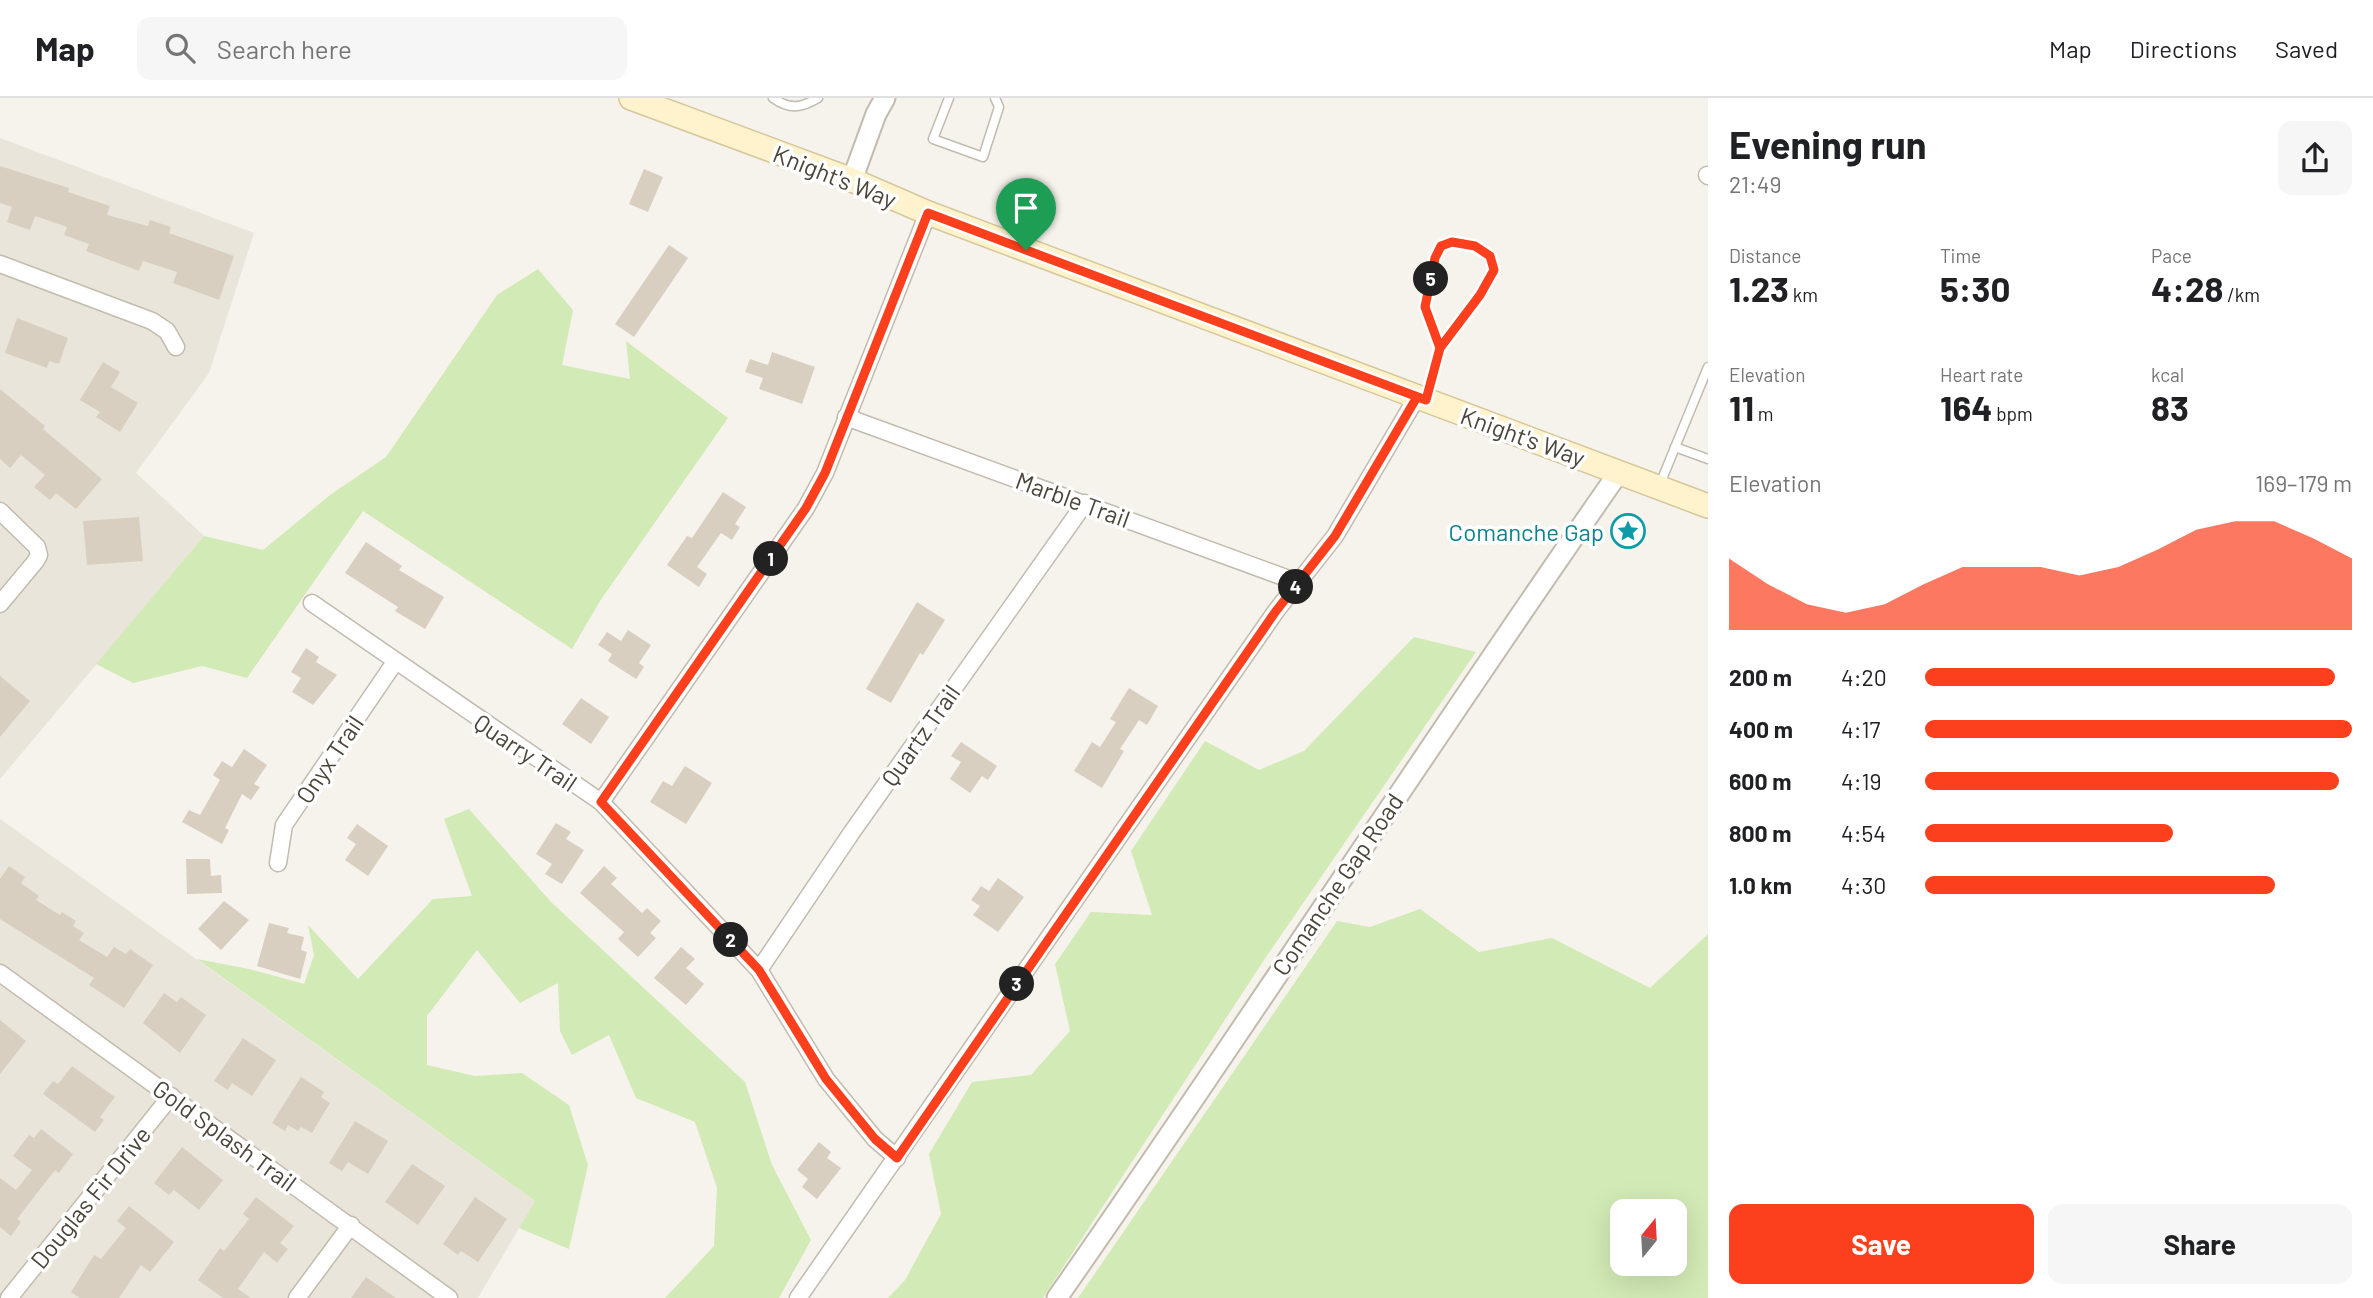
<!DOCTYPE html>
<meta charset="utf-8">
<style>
body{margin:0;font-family:Barlow,sans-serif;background:#f6f6f6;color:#202124;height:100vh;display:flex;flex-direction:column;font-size:26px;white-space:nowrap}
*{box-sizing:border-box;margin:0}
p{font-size:23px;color:#757577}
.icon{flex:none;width:38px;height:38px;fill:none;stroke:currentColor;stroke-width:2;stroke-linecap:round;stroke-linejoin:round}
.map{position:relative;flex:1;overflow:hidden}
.details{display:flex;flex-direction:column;background:#fff;width:665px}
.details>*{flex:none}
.needle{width:46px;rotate:18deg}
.buttons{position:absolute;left:1610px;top:1101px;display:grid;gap:14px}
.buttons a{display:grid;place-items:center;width:77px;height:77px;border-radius:14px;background:#fff;box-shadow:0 7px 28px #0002;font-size:35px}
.pin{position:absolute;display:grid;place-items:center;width:60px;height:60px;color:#fff;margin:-72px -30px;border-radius:50% 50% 50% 0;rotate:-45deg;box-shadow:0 0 7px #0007}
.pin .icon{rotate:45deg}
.km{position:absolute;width:35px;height:35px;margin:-18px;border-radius:50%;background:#222;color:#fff;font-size:19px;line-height:35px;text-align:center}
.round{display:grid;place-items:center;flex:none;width:74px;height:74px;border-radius:14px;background:#f6f6f6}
.overview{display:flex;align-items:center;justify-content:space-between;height:119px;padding:0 21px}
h1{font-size:38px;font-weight:700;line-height:52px}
.metrics{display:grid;grid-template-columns:repeat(3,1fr);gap:10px;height:119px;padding:7px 21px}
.metrics div{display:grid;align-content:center}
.metrics b{font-size:35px;font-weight:700}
.metrics small{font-size:19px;font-weight:400}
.metrics p{font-size:19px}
.chart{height:196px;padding:14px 21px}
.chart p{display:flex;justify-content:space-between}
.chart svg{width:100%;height:126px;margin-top:7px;fill:#fc3f1d;opacity:.7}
.cta{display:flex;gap:14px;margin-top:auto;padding:14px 21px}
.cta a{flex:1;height:80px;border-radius:14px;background:#fc3f1d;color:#fff;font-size:28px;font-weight:700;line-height:80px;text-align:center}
.cta a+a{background:#f6f6f6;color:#202124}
ul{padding:0 21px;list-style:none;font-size:23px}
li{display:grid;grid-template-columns:112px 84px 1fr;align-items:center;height:52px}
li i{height:18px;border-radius:9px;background:#fc3f1d}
header{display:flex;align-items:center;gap:42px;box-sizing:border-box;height:98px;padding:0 35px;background:#fff;border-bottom:2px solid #e0e0e0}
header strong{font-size:33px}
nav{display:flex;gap:38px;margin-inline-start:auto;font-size:24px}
.search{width:490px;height:63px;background:#f6f6f6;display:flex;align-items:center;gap:18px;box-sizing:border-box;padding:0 24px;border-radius:14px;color:#757577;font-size:26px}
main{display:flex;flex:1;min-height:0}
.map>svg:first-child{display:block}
.residential{fill:#eae5da}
.green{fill:#d2eab5;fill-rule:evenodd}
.building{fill:#d8cfc1}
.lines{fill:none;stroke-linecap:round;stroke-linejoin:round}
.service-casing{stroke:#c2bbae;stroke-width:11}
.minor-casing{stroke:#c2bbae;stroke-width:19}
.tertiary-casing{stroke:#c2bbae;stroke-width:23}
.secondary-casing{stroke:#d6c79b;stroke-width:26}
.service{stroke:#fff;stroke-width:8}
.minor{stroke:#fff;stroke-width:16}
.tertiary{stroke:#fff;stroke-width:19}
.secondary{stroke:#fff3cd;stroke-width:23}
.route-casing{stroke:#fff;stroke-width:14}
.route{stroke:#fc3f1d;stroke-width:9}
.labels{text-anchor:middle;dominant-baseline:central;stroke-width:7;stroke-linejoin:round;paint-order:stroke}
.street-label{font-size:24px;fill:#4b4439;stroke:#fff}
.culture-label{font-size:24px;fill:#0d838f;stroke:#fff;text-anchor:end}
</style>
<header>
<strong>Map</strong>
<div class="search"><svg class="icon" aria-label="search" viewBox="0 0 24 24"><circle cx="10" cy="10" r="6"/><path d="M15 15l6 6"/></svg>Search here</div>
<nav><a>Map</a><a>Directions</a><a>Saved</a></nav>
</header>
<main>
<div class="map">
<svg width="1708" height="1200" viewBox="0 0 1708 1200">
<rect width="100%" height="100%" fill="#f6f3ec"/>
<g class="residential">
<path d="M0,40l254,95 -45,140 -73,100 68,63 -204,243z"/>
<path d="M0,721l535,382 -57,97h-478z"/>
</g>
<g class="green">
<path d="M538,171l35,41 -11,55 68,14 -4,-38 102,77 -128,183 -28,48 -209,-138 -116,167 -45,-12 -69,17 -37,-19 108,-128 59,14 67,-55 56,-38 111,-162z"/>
<path d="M1414,539l62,15 -210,305 -223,341h-155l17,-18 36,-66 -12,-60 43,-72 59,-7 39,-44 -15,-67 36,-52 61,3 -21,-64 74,-110 54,29 45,-19z"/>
<path d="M469,711l82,93 194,180 27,83 39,75 -32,58h-114l49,-52 3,-58 -22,-66 -59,-24 -27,-63 -37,20 -12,-24 -2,-48 -38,20 -43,-53 -50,66v49l48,11 47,-3 47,32 19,60 -19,84 -50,-21 16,-27 -338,-242 52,10 55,15 10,-29 -6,-30 50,54 75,-80 39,-3 -28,-77z"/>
<path d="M1420,811l59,43 73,-14 98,50 58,-54v364h-630l259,-377 33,6zM1622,1113h53v53h-53z"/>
</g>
<g class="building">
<path d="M0,68l69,22 -1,4 42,14 -3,9 41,11 2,-6 21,7 -2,6 65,23 -15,44 -46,-17 4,-11 -34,-11 -4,10 -53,-20 3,-7 -25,-9 3,-8 -32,-11 -5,14 -23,-8 5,-15 -12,-4z"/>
<path d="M644,71l19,8 -15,35 -19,-8z"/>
<path d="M669,147l19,13 -54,79 -19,-13z"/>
<path d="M17,220l51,20 -9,26 -10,-3 -2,7 -42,-15z"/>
<path d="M772,254l43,15 -13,37 -43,-15 4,-11 -18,-6 5,-13 18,6z"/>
<path d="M103,264l17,10 -9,15 27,16 -18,29 -24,-15 4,-5 -20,-12z"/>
<path d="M0,291l45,37 -2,3 59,50 -26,30 -20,-16 -6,7 -16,-13 11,-12 -24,-20 -11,13 -10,-9z"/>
<path d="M723,394l23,15 -11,17 5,3 -8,13 -11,-7 -24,34 10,7 -8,13 -32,-22 20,-29 5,2z"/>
<path d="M139,419l4,44 -56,4 -4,-44z"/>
<path d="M366,444l36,24 -3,4 45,27 -19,32 -30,-18 3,-4 -53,-34z"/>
<path d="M917,504l28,18 -22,35 -3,-2 -29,50 -25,-14z"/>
<path d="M628,532l23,15 -12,18 5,4 -8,12 -28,-18 4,-7 -14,-9 9,-13 14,9z"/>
<path d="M306,550l13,9 -3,5 21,13 -24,30 -21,-13 9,-14 -10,-6z"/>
<path d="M0,578l30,25 -30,36z"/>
<path d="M1129,590l29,18 -11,19 -8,-5 -19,29 4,2 -22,37 -28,-17 18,-29 8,5 16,-25 -6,-3z"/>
<path d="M581,600l28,19 -18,27 -29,-20z"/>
<path d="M961,644l36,24 -9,14 -6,-4 -12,17 -20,-14 11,-17 -10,-6z"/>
<path d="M244,651l23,16 -13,19 6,3 -9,13 -9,-6 -17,34 4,2 -7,14 -40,-22 7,-12 11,5 20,-35 -7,-5 9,-14 10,6z"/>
<path d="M685,668l27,17 -26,41 -36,-22 13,-21 9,5z"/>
<path d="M556,725l15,9 -5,7 18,11 -22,34 -17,-10 7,-10 -16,-10z"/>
<path d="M357,726l31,22 -20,30 -23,-16 11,-16 -9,-6z"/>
<path d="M186,761h24l1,17 10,-1 1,18 -35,1z"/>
<path d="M9,768l16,11 -4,6 18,13 -3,4 24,15 2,-3 14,9 -3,5 11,7 -5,7 28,17 7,-10 12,7 4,-5 23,16 -29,43 -35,-23 5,-7 -94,-59v-40z"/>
<path d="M604,768l13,12 -6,6 31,29 5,-5 14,13 -11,12 6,5 -18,19 -20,-18 6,-7 -44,-39z"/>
<path d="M998,780l26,19 -26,35 -25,-17 7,-9 -9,-6 10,-14 8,5z"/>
<path d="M224,803l25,19 -28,30 -23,-21z"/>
<path d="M269,825l20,5 -2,5 17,4 -3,13 6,2 -7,27 -43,-13z"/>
<path d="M681,849l14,12 -9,9 18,16 -18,21 -32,-27z"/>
<path d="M164,895l13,9 4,-5 25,18 -26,38 -37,-30z"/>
<path d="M0,922l26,21 -26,33z"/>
<path d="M243,940l33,22 -24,36 -20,-13 -4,7 -14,-9z"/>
<path d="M72,968l43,31 -15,20 4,3 -9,12 -52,-38 10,-13 5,3z"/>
<path d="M301,979l23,15 -3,5 9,6 -18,30 -11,-6 -3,4 -10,-6 -3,6 -13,-8z"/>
<path d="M355,1023l33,20 -20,33 -20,-12 -6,9 -13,-8z"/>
<path d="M41,1031l32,25 -14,19 -4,-3 -14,18 -24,31 4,3 -10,14 -11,-9v-49l16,12 16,-20 -19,-14 16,-21 5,3z"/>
<path d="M819,1044l12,10 -4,6 14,10 -24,31 -15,-12 6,-8 -11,-9z"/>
<path d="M182,1049l41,33 -24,30 -25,-20 -5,5 -15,-12z"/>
<path d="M412,1066l33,22 -27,39 -33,-23z"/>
<path d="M256,1099l38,29 -14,17 8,6 -11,14 -13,-11 -26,37 13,9h-28l-25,-18 22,-32 4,3 25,-32 -6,-5z"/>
<path d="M475,1099l32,22 -29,43 -17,-11 -3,4 -15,-11z"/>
<path d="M129,1108l45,36 -24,30 -9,-7 -22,33h-39l-9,-6 23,-37 7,4 25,-31 -9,-7z"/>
<path d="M366,1179l30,21h-45z"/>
</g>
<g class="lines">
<g class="service-casing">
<g id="service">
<path d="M773,0c17,12 28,10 45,0"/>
<path d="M949,0l-16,41 50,18 16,-50 -4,-9"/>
<path d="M1427,299l13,-49 40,-53 14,-25 -4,-14 -15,-10 -23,-4 -11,4 -6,12 -10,49 15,41"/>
<path d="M1675,349l33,12"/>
<path d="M1660,386l48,-117"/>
</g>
</g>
<g class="minor-casing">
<g id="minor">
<path d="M1707,77l1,1"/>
<path d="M0,166l152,57 15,10 9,16"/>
<path d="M846,319l454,166"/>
<path d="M0,413l37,36 2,8 -4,7 -35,42"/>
<path d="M312,505l289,199 158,168 67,109 49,60 22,19"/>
<path d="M601,704l205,-294 19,-35 103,-260"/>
<path d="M278,765l6,-38 111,-163"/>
<path d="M759,872l93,-138 233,-329"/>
<path d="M0,875l449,325"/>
<path d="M9,1200l162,-202"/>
<path d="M297,1200l54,-73"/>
<path d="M798,1200l478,-687 59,-75 82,-139"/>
</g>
</g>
<g class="tertiary-casing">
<g id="tertiary">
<path d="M852,82l24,-66 9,-16"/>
<path d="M1057,1200c191,-273 371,-553 562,-826"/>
</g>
</g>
<g class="secondary-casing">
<path id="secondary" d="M631,0l221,82 76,33 780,293"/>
</g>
<use href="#service" class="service"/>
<use href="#minor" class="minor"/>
<use href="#tertiary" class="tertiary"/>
<use href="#secondary" class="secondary"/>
</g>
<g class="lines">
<g class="route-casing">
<path id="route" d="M1026,152l-98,-37 -103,260 -19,35 -205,294 158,168 67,109 49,60 22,19 379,-547 59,-75 82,-139 9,3 14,-52 40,-53 14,-25 -4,-14 -15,-10 -23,-4 -11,4 -6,12 -10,49 15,41 -14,52 -400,-150"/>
</g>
<use href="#route" class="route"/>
</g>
<defs>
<g id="sight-ring" transform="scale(1.75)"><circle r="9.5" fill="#fff" stroke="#0f9aa8" stroke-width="1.5"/><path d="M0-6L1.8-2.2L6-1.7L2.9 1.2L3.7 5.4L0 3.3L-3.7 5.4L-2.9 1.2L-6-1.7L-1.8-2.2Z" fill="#0f9aa8"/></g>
</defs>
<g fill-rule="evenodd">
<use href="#sight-ring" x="1628" y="433"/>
</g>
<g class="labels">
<g class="street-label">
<text transform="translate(835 78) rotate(22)">Knight's Way</text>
<text transform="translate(1523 338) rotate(20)">Knight's Way</text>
<text transform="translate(1073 401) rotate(20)">Marble Trail</text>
<text transform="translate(920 637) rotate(-55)">Quartz Trail</text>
<text transform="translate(526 654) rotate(34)">Quarry Trail</text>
<text transform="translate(329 661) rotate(-56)">Onyx Trail</text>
<text transform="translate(1337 786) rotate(-56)">Comanche Gap Road</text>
<text transform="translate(225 1037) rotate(36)">Gold Splash Trail</text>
<text transform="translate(90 1099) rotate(-51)">Douglas Fir Drive</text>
</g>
<g class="culture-label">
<text x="1604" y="433">Comanche Gap</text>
</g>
</g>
</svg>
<div class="buttons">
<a><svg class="needle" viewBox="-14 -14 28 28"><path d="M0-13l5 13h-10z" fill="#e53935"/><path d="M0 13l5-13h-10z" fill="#757577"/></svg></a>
</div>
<div class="pin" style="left:1026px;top:152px;background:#1e9e55"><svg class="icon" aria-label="arrive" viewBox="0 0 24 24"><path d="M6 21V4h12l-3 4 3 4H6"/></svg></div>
<b class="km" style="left:771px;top:461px">1</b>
<b class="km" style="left:731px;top:842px">2</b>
<b class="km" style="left:1017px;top:886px">3</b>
<b class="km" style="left:1296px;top:489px">4</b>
<b class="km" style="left:1431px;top:181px">5</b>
</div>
<section class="details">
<div class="overview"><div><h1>Evening run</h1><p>21:49</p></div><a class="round"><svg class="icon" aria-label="share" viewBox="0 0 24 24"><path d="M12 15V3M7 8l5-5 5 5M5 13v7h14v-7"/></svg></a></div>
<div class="metrics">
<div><p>Distance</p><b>1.23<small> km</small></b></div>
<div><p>Time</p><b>5:30</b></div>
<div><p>Pace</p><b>4:28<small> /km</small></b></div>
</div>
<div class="metrics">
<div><p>Elevation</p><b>11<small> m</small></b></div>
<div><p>Heart rate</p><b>164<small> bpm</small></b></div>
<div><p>kcal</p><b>83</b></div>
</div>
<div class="chart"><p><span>Elevation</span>169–179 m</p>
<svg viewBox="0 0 160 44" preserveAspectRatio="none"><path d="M0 44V19L10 28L20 35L30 38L40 35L50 28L60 22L70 22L80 22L90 25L100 22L110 16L120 9L130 6L140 6L150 12L160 19V44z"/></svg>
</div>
<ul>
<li><b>200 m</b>4:20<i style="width:96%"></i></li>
<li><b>400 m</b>4:17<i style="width:100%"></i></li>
<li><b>600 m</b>4:19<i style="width:97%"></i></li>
<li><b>800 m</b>4:54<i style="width:58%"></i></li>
<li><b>1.0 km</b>4:30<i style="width:82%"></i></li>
</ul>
<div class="cta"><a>Save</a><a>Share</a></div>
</section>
</main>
